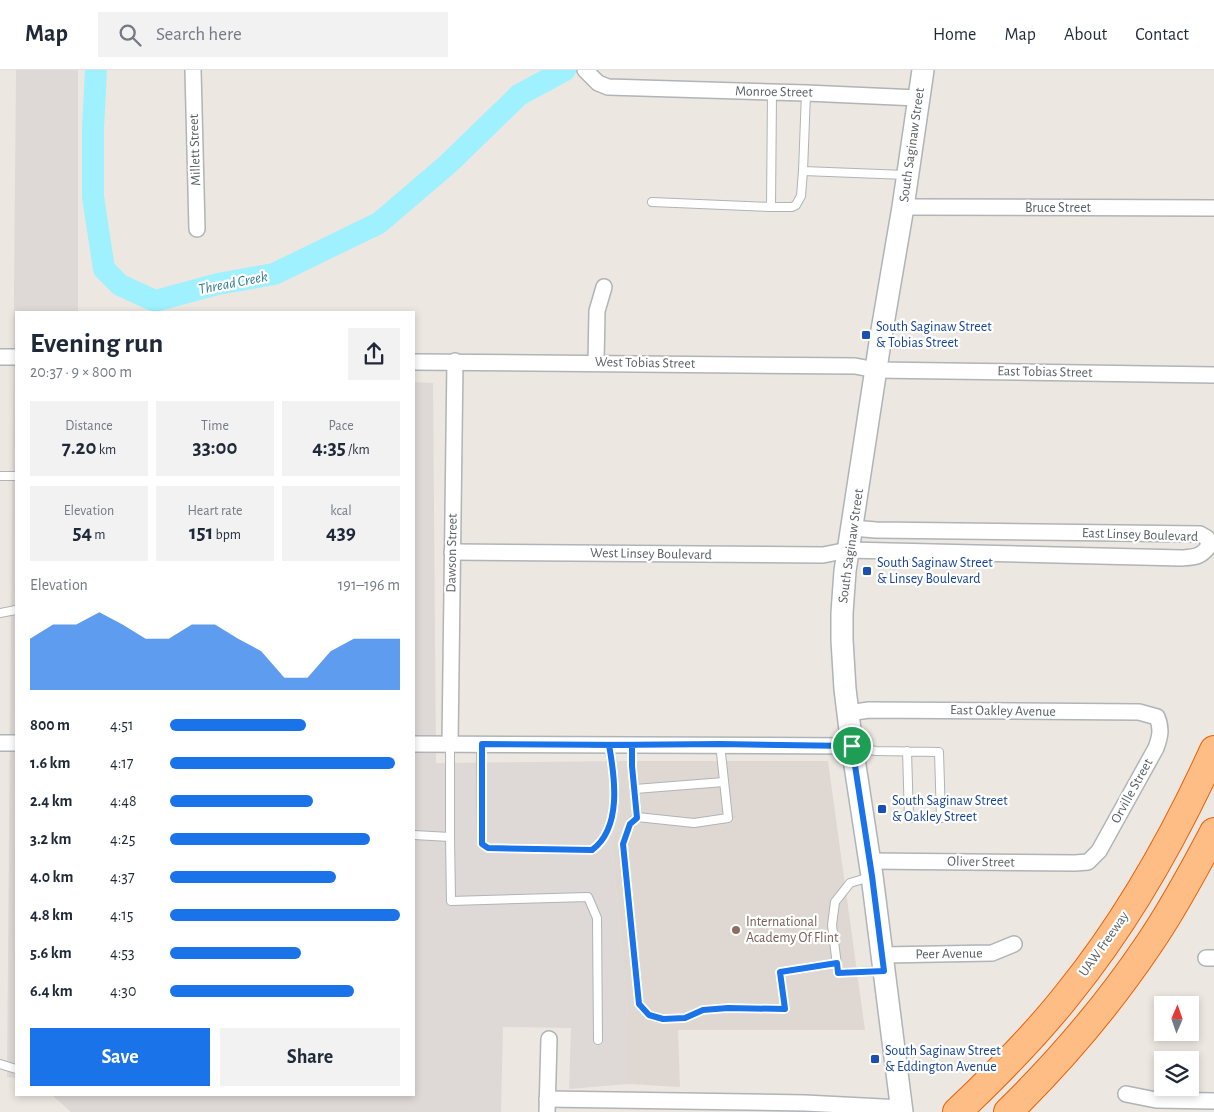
<!DOCTYPE html>
<meta charset="utf-8">
<style>
body{margin:0;font-family:"Alegreya Sans",sans-serif;background:#f2f2f3;color:#1f2937;height:100vh;display:flex;flex-direction:column;font-size:19px;white-space:nowrap}
*{box-sizing:border-box;margin:0}
p{font-size:16px;color:#747a83}
.icon{flex:none;width:28px;height:28px;fill:none;stroke:currentColor;stroke-width:2;stroke-linecap:round;stroke-linejoin:round}
.map{position:relative;flex:1;overflow:hidden}
.details{position:absolute;left:15px;top:241px;width:400px;height:785px;display:flex;flex-direction:column;background:#fff;border-radius:0px;box-shadow:0 2px 8px #0003}
.details>*{flex:none}
.needle{width:32px;rotate:2deg}
.tools{position:absolute;left:1154px;top:926px;display:grid;gap:10px}
.tools a{display:grid;place-items:center;width:45px;height:45px;border-radius:0px;background:#fff;box-shadow:0 2px 8px #0003;font-size:25px}
.pin{position:absolute;display:grid;place-items:center;width:42px;height:42px;color:#fff;margin:-21px;border:2px solid #fff;border-radius:50%;box-shadow:0 1px 5px #0007}
.round{display:grid;place-items:center;flex:none;width:52px;height:52px;border-radius:0px;background:#f2f2f3}
.overview{display:flex;align-items:center;justify-content:space-between;height:85px;padding:0 15px}
h1{font-size:28px;font-weight:600;line-height:38px}
.stats{display:grid;grid-template-columns:repeat(3,1fr);gap:8px;height:85px;padding:5px 15px}
.stats div{display:grid;align-content:center;border-radius:0px;background:#f2f2f3;text-align:center}
.stats b{font-size:21px;font-weight:600}
.stats small{font-size:14px;font-weight:400}
.stats p{font-size:14px}
.chart{height:140px;padding:10px 15px}
.chart p{display:flex;justify-content:space-between}
.chart svg{width:100%;height:90px;margin-top:5px;fill:#1a73e8;opacity:.7}
.primary-button{display:flex;gap:10px;margin-top:auto;padding:10px 15px}
.primary-button a{flex:1;height:58px;border-radius:0px;background:#1a73e8;color:#fff;font-size:20px;font-weight:600;line-height:58px;text-align:center}
.primary-button a+a{background:#f2f2f3;color:#1f2937}
ul{padding:0 15px;list-style:none;font-size:16px}
li{display:grid;grid-template-columns:80px 60px 1fr;align-items:center;height:38px}
li i{height:12px;border-radius:6px;background:#1a73e8}
header{display:flex;align-items:center;gap:30px;box-sizing:border-box;height:70px;padding:0 25px;background:#fff;border-bottom:1px solid #e0e1e3}
header strong{font-size:24px}
nav{display:flex;gap:28px;margin-inline-start:auto;font-size:18px}
.search{width:350px;height:45px;background:#f2f2f3;display:flex;align-items:center;gap:12px;box-sizing:border-box;padding:0 18px;border-radius:0px;color:#747a83;font-size:19px}
.map>svg:first-child{display:block}
.industrial{fill:#ded9d6}
.education{fill:#dfd8d2}
.lines{fill:none;stroke-linecap:round;stroke-linejoin:round}
.river{stroke:#9ff1ff;stroke-width:22}
.lane-casing{stroke:#afb4b7;stroke-width:10}
.street-casing{stroke:#afb4b7;stroke-width:18}
.secondary-casing{stroke:#aeb4b7;stroke-width:24}
.highway-casing{stroke:#ee5e00;stroke-width:30}
.lane{stroke:#fff;stroke-width:8}
.street{stroke:#fff;stroke-width:15}
.secondary{stroke:#fff;stroke-width:21}
.highway{stroke:#ffbd86;stroke-width:28}
.route-casing{stroke:#fff;stroke-width:10}
.route{stroke:#1a73e8;stroke-width:6}
.transit-dot{fill:#1a4fb4;stroke:#fff;stroke-width:2}
.education-dot{fill:#8d6e63;stroke:#fff;stroke-width:2}
.labels{text-anchor:middle;dominant-baseline:central;stroke-width:4.5;stroke-linejoin:round;paint-order:stroke}
.street-label{font-size:14px;fill:#5a6063;stroke:#fff}
.transit-label{font-size:14px;fill:#164399;stroke:#fff;text-anchor:start}
.education-label{font-size:14px;fill:#785e54;stroke:#fff;text-anchor:start}
.water-label{font-size:15px;font-style:italic;fill:#307b90;stroke:#fff}
</style>
<header>
<strong>Map</strong>
<div class="search"><svg class="icon" aria-label="search" viewBox="0 0 24 24"><circle cx="10" cy="10" r="6"/><path d="M15 15l6 6"/></svg>Search here</div>
<nav><a>Home</a><a>Map</a><a>About</a><a>Contact</a></nav>
</header>
<div class="map">
<svg width="1214" height="1042" viewBox="0 0 1214 1042">
<rect width="100%" height="100%" fill="#ede7e1"/>
<g class="industrial">
<path d="M16,0h62v242h-62v766l-9,-1z"/>
<path d="M414,312l19,1 3,380 185,-2v48l-9,33 16,175v67l-59,5 2,-61 -68,-1 -2,85h-430l-19,-17h362z"/>
</g>
<path class="education" d="M621,691h207l37,269h-187l2,57 -52,-3v-67l-16,-175 9,-33z"/>
<g class="lines">
<path class="river" d="M96,0l-3,59v68l11,72 16,16 35,16 63,-17 56,-10 105,-51 69,-59 71,-69 46,-25"/>
<g class="lane-casing">
<g id="lane">
<path d="M803,101l103,4"/>
<path d="M652,132l119,5h21l4,-2 5,-9 2,-25 3,-78"/>
<path d="M771,137l1,-114"/>
<path d="M0,406h16"/>
<path d="M0,543l16,-3"/>
<path d="M481,674l1,100 6,4 104,2c30,-23 23,-72 17,-105"/>
<path d="M720,674l8,74 -34,5 -57,-6 -7,7 -7,21 16,159 10,11 14,4 22,-1 18,-8 25,-2 57,1 -5,-37 57,-9"/>
<path d="M632,675v21l5,51"/>
<path d="M854,677l22,4 63,1 2,66h-32l-2,-67"/>
<path d="M635,719l89,-7"/>
<path d="M414,765l36,2v-93"/>
<path d="M450,767l1,64 137,-4 9,21 1,122"/>
<path d="M870,807l-20,6 -15,19 -3,23 6,48 46,-2"/>
<path d="M0,994l16,5"/>
</g>
</g>
<g class="street-casing">
<g id="street">
<path d="M193,0l4,159"/>
<path d="M585,0l13,13 10,4 198,6 112,5"/>
<path d="M903,137l311,1"/>
<path d="M0,287h16"/>
<path d="M414,292l441,4 21,4 338,5"/>
<path d="M596,293l1,-52 7,-24"/>
<path d="M452,482l371,3 25,-5 334,8c13,-1 19,-1 27,-12l-2,-8 -7,-4 -324,-4 -24,-2"/>
<path d="M848,643l21,-3 270,2 18,5c5,12 3,20 -1,31l-57,103 -11,11 -13,1 -205,-2"/>
<path d="M0,673h16"/>
<path d="M414,674c146,0 292,1 438,2"/>
<path d="M450,674l5,-383"/>
<path d="M883,885l109,-2 22,-9"/>
<path d="M1206,888h8"/>
<path d="M1126,1024l30,6 58,1"/>
<path d="M547,1029l258,4 97,5"/>
<path d="M547,1042l2,-73"/>
</g>
</g>
<g class="secondary-casing">
<path id="secondary" d="M902,1042l-30,-236 -20,-130 -7,-57 -3,-49v-27l3,-42 36,-235 22,-129 20,-137"/>
</g>
<g class="highway-casing">
<g id="highway">
<path d="M957,1042c39,-37 78,-76 111,-118 60,-74 107,-158 146,-244"/>
<path d="M1008,1042c52,-51 100,-107 141,-168 24,-35 45,-74 65,-112"/>
</g>
</g>
<use href="#lane" class="lane"/>
<use href="#street" class="street"/>
<use href="#secondary" class="secondary"/>
<use href="#highway" class="highway"/>
</g>
<g class="lines">
<g class="route-casing">
<path id="route" d="M852,676l-132,-2 -111,1c6,33 13,83 -17,105l-104,-2 -6,-4v-100l150,1v21l5,52 -7,6 -7,20 16,160 10,11 14,4 22,-1 18,-8 25,-2 57,1 -5,-37 57,-9 1,10 46,-2 -12,-95 -20,-130"/>
</g>
<use href="#route" class="route"/>
</g>
<g class="transit-dot">
<rect x="861" y="260" width="10" height="10" rx="2.5"/>
<rect x="862" y="496" width="10" height="10" rx="2.5"/>
<rect x="877" y="734" width="10" height="10" rx="2.5"/>
<rect x="870" y="984" width="10" height="10" rx="2.5"/>
</g>
<circle class="education-dot" cx="736" cy="860" r="5"/>
<g class="labels">
<g class="street-label">
<text transform="translate(774 22) rotate(1)">Monroe Street</text>
<text transform="translate(912 75) rotate(-82)">South Saginaw Street</text>
<text transform="translate(195 80) rotate(-92)">Millett Street</text>
<text x="1058" y="138">Bruce Street</text>
<text transform="translate(645 293) rotate(1)">West Tobias Street</text>
<text transform="translate(1045 302) rotate(1)">East Tobias Street</text>
<text transform="translate(1140 465) rotate(2)">East Linsey Boulevard</text>
<text transform="translate(851 476) rotate(-82)">South Saginaw Street</text>
<text transform="translate(452 483) rotate(-89)">Dawson Street</text>
<text transform="translate(651 484) rotate(1)">West Linsey Boulevard</text>
<text transform="translate(1003 641) rotate(1)">East Oakley Avenue</text>
<text transform="translate(1132 721) rotate(-61)">Orville Street</text>
<text transform="translate(981 792) rotate(1)">Oliver Street</text>
<text transform="translate(1104 874) rotate(-55)">UAW Freeway</text>
<text transform="translate(949 884) rotate(-1)">Peer Avenue</text>
</g>
<g class="transit-label">
<text x="876" y="257">South Saginaw Street<tspan x="876" dy="16">&amp; Tobias Street</tspan></text>
<text x="877" y="493">South Saginaw Street<tspan x="877" dy="16">&amp; Linsey Boulevard</tspan></text>
<text x="892" y="731">South Saginaw Street<tspan x="892" dy="16">&amp; Oakley Street</tspan></text>
<text x="885" y="981">South Saginaw Street<tspan x="885" dy="16">&amp; Eddington Avenue</tspan></text>
</g>
<g class="education-label">
<text x="746" y="852">International<tspan x="746" dy="16">Academy Of Flint</tspan></text>
</g>
<g class="water-label">
<text transform="translate(233 213) rotate(-11)">Thread Creek</text>
</g>
</g>
</svg>
<div class="tools">
<a><svg class="needle" viewBox="-14 -14 28 28"><path d="M0-13l5 13h-10z" fill="#e53935"/><path d="M0 13l5-13h-10z" fill="#747a83"/></svg></a>
<a><svg class="icon" aria-label="layers" viewBox="0 0 24 24"><path d="M12 4l9 5-9 5-9-5zM3 14l9 5 9-5"/></svg></a>
</div>
<div class="pin" style="left:852px;top:676px;background:#1e9e55"><svg class="icon" aria-label="arrive" viewBox="0 0 24 24"><path d="M6 21V4h12l-3 4 3 4H6"/></svg></div>
<section class="details">
<div class="overview"><div><h1>Evening run</h1><p>20:37 · 9 × 800 m</p></div><a class="round"><svg class="icon" aria-label="share" viewBox="0 0 24 24"><path d="M12 15V3M7 8l5-5 5 5M5 13v7h14v-7"/></svg></a></div>
<div class="stats">
<div><p>Distance</p><b>7.20<small> km</small></b></div>
<div><p>Time</p><b>33:00</b></div>
<div><p>Pace</p><b>4:35<small> /km</small></b></div>
</div>
<div class="stats">
<div><p>Elevation</p><b>54<small> m</small></b></div>
<div><p>Heart rate</p><b>151<small> bpm</small></b></div>
<div><p>kcal</p><b>439</b></div>
</div>
<div class="chart"><p><span>Elevation</span>191–196 m</p>
<svg viewBox="0 0 160 44" preserveAspectRatio="none"><path d="M0 44V19L10 12L20 12L30 6L40 12L50 19L60 19L70 12L80 12L90 19L100 25L110 38L120 38L130 25L140 19L150 19L160 19V44z"/></svg>
</div>
<ul>
<li><b>800 m</b>4:51<i style="width:59%"></i></li>
<li><b>1.6 km</b>4:17<i style="width:98%"></i></li>
<li><b>2.4 km</b>4:48<i style="width:62%"></i></li>
<li><b>3.2 km</b>4:25<i style="width:87%"></i></li>
<li><b>4.0 km</b>4:37<i style="width:72%"></i></li>
<li><b>4.8 km</b>4:15<i style="width:100%"></i></li>
<li><b>5.6 km</b>4:53<i style="width:57%"></i></li>
<li><b>6.4 km</b>4:30<i style="width:80%"></i></li>
</ul>
<div class="primary-button"><a>Save</a><a>Share</a></div>
</section>
</div>
